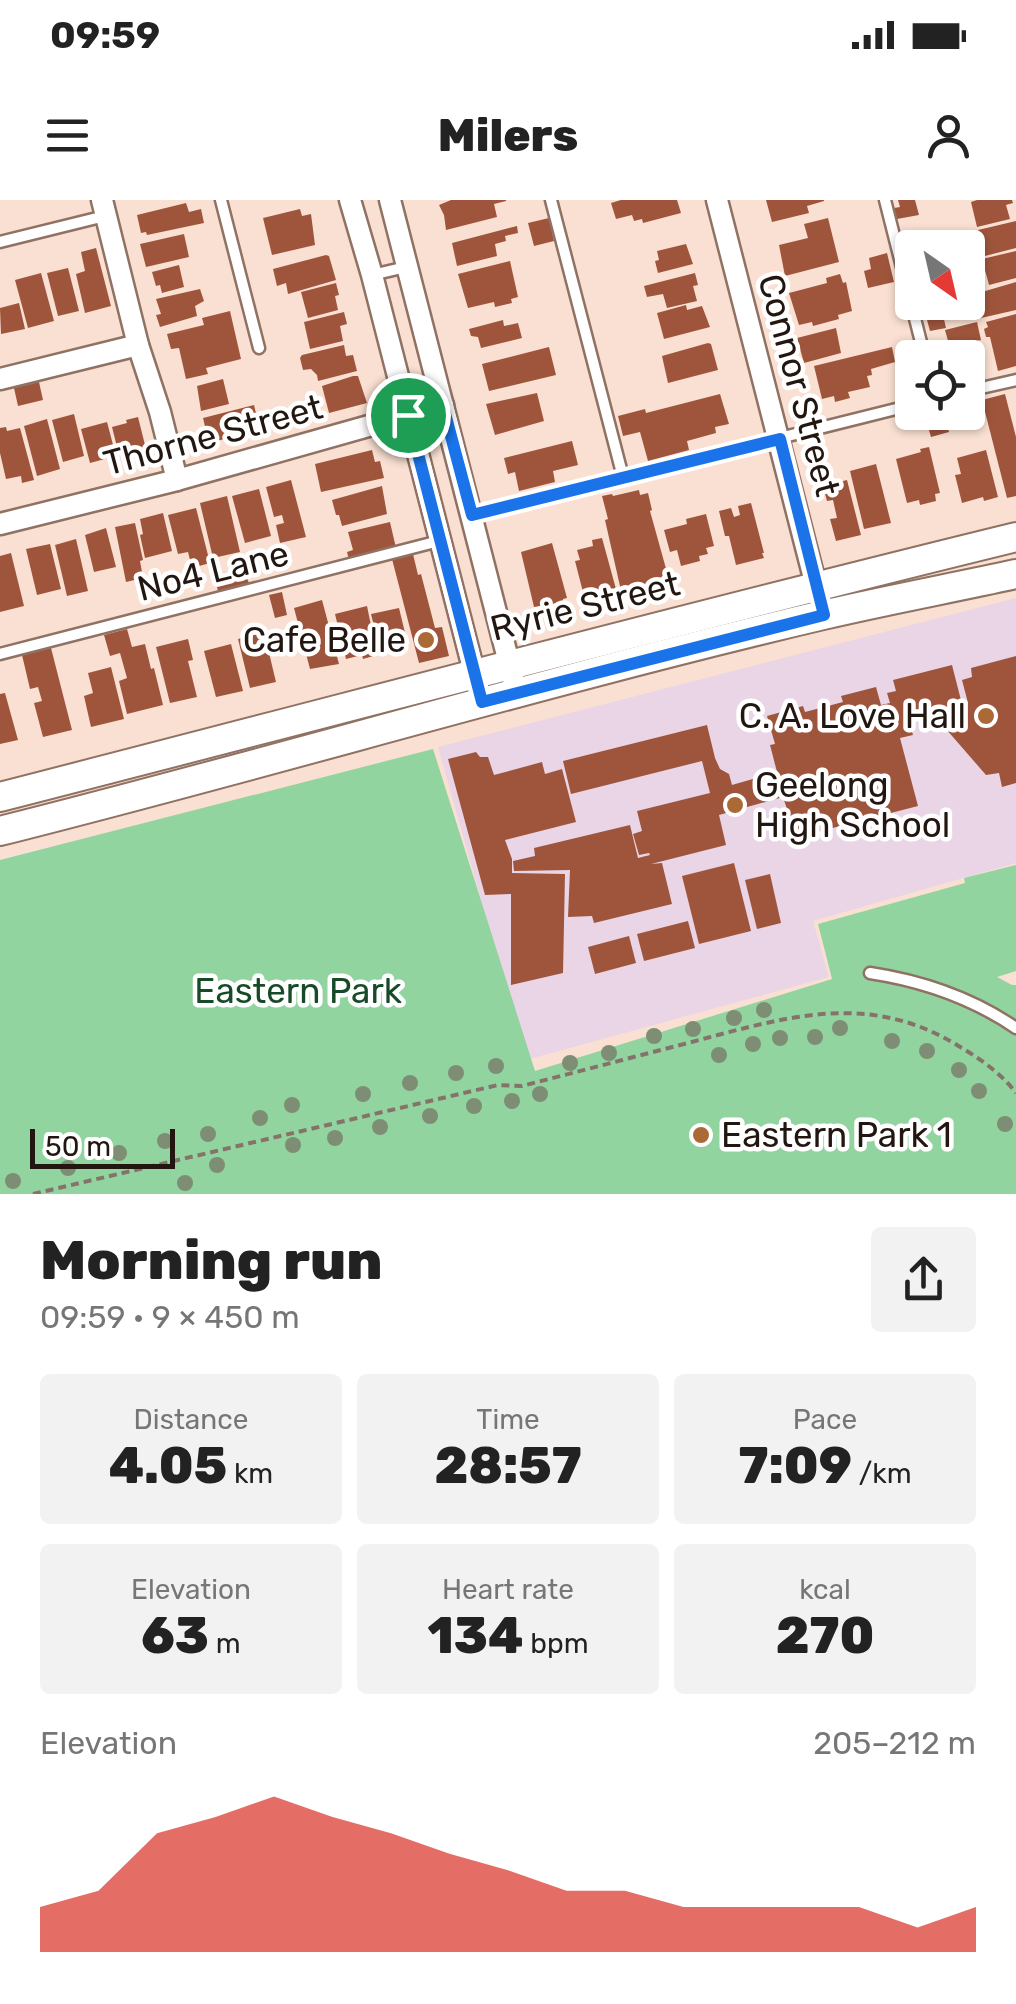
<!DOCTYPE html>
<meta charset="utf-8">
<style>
body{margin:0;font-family:Rubik,sans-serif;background:#f2f2f2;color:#222;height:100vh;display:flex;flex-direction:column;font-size:38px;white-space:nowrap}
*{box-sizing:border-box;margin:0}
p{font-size:32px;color:#767676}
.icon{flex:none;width:55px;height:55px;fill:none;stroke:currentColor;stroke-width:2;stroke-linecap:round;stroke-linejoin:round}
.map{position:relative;height:994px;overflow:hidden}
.sheet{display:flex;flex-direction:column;background:#fff;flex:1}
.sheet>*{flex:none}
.needle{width:65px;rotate:146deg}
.controls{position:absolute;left:895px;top:30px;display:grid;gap:20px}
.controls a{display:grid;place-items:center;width:90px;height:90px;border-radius:10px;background:#fff;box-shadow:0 2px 8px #0004;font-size:50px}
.scale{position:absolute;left:30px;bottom:25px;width:145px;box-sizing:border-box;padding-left:10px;border:5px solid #221611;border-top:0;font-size:28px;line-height:35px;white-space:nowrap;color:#221611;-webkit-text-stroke:8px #fff;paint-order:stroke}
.pin{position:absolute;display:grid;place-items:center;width:85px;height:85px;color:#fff;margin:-42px;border:5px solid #fff;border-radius:50%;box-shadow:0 2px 10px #0007}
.round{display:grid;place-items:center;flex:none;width:105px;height:105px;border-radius:10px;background:#f2f2f2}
.headline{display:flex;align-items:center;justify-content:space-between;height:170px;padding:0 40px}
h1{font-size:55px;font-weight:800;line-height:75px}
.metrics{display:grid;grid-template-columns:repeat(3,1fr);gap:15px;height:170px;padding:10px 40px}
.metrics div{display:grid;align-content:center;border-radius:10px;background:#f2f2f2;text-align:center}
.metrics b{font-size:50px;font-weight:800}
.metrics small{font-size:28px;font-weight:400}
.metrics p{font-size:28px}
.chart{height:280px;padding:20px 40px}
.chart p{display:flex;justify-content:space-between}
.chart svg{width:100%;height:180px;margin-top:10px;fill:#d93025;opacity:.7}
.status{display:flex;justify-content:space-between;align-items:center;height:70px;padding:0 50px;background:#fff;direction:ltr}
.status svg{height:28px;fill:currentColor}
header{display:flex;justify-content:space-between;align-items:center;height:130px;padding:0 40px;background:#fff;font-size:45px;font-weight:800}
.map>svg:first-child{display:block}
.education{fill:#e9d5e5}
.green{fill:#91d4a0}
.building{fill:#9f553c}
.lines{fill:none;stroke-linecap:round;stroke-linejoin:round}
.lane-casing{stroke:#8f7263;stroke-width:15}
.street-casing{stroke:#8f7263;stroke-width:25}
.secondary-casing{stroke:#8f7263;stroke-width:32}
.path{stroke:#85736a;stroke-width:4;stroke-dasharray:8 5;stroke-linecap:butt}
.lane{stroke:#fff;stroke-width:10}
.street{stroke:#fff;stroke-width:20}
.secondary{stroke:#fff;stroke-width:28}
.tree{fill:#7d8e74}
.route-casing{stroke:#fff;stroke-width:20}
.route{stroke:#1a73e8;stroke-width:12}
.poi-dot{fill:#ab6936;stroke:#fff;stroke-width:4}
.labels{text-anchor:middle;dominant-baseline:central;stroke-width:9;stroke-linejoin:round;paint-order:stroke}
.street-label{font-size:35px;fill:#221611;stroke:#fff}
.poi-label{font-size:35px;fill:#221611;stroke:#fff;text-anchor:end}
.park-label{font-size:35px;fill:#174b28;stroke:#fff}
</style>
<div class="status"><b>09:59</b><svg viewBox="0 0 49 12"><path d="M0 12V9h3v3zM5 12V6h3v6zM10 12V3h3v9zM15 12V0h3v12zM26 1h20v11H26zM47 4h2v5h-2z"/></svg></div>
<header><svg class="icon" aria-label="menu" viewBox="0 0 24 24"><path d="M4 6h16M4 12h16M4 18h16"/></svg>Milers<svg class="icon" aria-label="person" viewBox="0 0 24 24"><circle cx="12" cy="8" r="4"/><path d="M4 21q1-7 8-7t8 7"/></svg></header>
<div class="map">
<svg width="1016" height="994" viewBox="0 0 1016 994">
<rect width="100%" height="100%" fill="#fae0d2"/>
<path class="education" d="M1016,398v265l-203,58 16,56 -303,83 -88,-313z"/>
<path class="green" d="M433,549l102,322 297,-92 -14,-55 147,-41 -1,-5 52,-13v106l-19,6 15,8h4v209h-1016v-334z"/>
<g class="building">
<path d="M451,0h55v1l-12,3 3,13 -51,13 -2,-15 -5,-10z"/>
<path d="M621,0h56l4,13 -38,10 -1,-4 -8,2 -2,-6 -16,4 -5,-16z"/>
<path d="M766,0h58v1l-17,5 2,7 -37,9z"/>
<path d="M898,0h17l4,15 -22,4 -3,-11 6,-1z"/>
<path d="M977,0h35l1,3 -7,2 4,14 -33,8 -6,-25z"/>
<path d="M186,3l3,9 12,-3 3,14 -57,12 -1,-3 -5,1 -4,-18z"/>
<path d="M300,9l2,7 9,-2 4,31 -43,10 -9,-37z"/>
<path d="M549,18l5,23 -20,5 -6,-23z"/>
<path d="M828,18l11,44 -54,14 -6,-31 29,-7 -4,-14z"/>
<path d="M1016,21v27l-31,8 -7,-26z"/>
<path d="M517,26l1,7 -13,3 1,5 -11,3 2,12 -40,10 -5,-23z"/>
<path d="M184,34l5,23 -43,10 -6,-23z"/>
<path d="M686,44l7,20 -35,9 -3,-12 4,-1 -2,-9z"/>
<path d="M96,48l15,58 -26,7 -9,-39 9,-3 -4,-19z"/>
<path d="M1016,51v27l-27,7 -7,-26z"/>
<path d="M887,53l7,29 -26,6 -4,-17 7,-2 -2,-11z"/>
<path d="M326,55l3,1 7,24 -48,14 -2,-11 -9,3 -4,-17z"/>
<path d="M510,61l8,36 -7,2 1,4 -17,4 -1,-5 -26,6 -10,-34z"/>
<path d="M179,65l5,22 -22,6 -2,-8 -4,1 -4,-14z"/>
<path d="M68,68l11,43 -21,5 -11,-43z"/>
<path d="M41,73l13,48 -26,7 -13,-48z"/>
<path d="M695,73l3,12 -5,1 4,15 -30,7 -4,-14 -16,3 -3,-11z"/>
<path d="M840,74l3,9 3,-1 6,29 -14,4 1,4 -26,7 -1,-4 -13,3 -10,-32 38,-10 -1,-5z"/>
<path d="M1016,82v28l-35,8 -6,-24z"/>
<path d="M336,83l3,12 -4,1 3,14 -30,8 -7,-26z"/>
<path d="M200,89l4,12 -9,5 2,10 -37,11 -4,-12 5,-1 -5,-15z"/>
<path d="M933,102h7l6,26 -16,3 -7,-26z"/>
<path d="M19,103l6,26 -24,5 -1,-26z"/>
<path d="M686,105l1,5 15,-4 8,21 -46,12 -7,-26z"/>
<path d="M230,111l11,48 -35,9 2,6 -22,5 -7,-31 -8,1 -4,-15 37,-9 -2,-7z"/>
<path d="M344,112l3,12 -7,2 3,15 -33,8 -6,-27z"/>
<path d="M1016,114v52l-18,5 -8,-34h-4l-2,-8 4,-2 -2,-5z"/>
<path d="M503,120l1,6 14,-3 4,15 -41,10 -3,-11 -7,-1 -2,-7z"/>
<path d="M977,122l4,18 -31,8 -5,-18z"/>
<path d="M836,128l5,25 -37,10 -7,-25z"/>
<path d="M708,143l3,1 7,26 -50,13 -6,-27z"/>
<path d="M344,145l2,11 7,-1 4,16 -39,10 -1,-6 -6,-6 -8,1 -3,-12 2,-3z"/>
<path d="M549,147l7,28 -67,16 -7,-27z"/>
<path d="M892,147l3,15 -24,7 1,6 -5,1 3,11 -22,5 2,6 -15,4 -1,-6 -12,3 -8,-33z"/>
<path d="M353,176h5l9,27 -38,10 -7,-27z"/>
<path d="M223,179l6,25 -28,7 -4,-25z"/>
<path d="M39,182l4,18 -25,6 -4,-18z"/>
<path d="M537,193l7,28 -49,14 -9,-31z"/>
<path d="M720,194l9,30 -14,3 1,6 -29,8 2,9 -41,11 -8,-29 -17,4 -5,-20 27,-7 1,4z"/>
<path d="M1005,194l11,43v59l-9,2 -25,-98z"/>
<path d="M254,205l6,25 -51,13 -6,-25z"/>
<path d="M944,212l5,20 -18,5 -7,-24z"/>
<path d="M74,214l10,42 -21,6 -11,-42z"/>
<path d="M138,217l8,32 -27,6 -7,-28 15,-4 -1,-3z"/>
<path d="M47,219l13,50 -23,7 -13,-50z"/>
<path d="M107,222l9,34 -26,7 -9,-34z"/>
<path d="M6,227l1,4 13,-3 14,52 -12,3 -1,-7 -15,3 -6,-26v-25z"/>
<path d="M572,241l6,24 -25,6 2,11 -36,9 -4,-19 -7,2 -4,-16z"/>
<path d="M929,247l11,46 -5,1 1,7 -16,4 -1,-5 -12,3 -11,-44 25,-7 -1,-3z"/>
<path d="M372,250l3,12 5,-1 4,17 -63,14 -6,-28z"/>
<path d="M986,250l12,47 -14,4 -1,-4 -21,6 -7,-28 6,-1 -4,-16z"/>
<path d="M876,264l15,59 -27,6 -14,-58z"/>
<path d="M291,280l15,57 -26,6 -4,-18 8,-2 -2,-8 -8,2 -8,-30z"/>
<path d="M847,280l14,55 -25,6 -6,-22 7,-1 -4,-18 -6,1 -4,-15z"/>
<path d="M382,286l5,28 -45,12 -3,-11h-3l-4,-15z"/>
<path d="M259,289l12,47 -26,7 -13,-47z"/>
<path d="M639,290l1,5 8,-2 4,17 -2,1 20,72 -48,12 -17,-75 3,-1 -6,-23 10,-2 1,2z"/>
<path d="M227,296l13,56 -27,6 -13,-55z"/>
<path d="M751,303l13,50h-2l2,5 -28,7 -7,-29h-4l-6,-25 12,-3 3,9 6,-2 -2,-9z"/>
<path d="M196,308l14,55 -18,5 -4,-16 -10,2 -10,-39z"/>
<path d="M163,313l9,38 -27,7 -5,-23 3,-1 -3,-15z"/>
<path d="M706,314l8,32 -8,2 2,6 -9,2 1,5 -19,5 -4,-16 -7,2 -6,-22 23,-6 -1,-5z"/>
<path d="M390,322l6,26 -47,12 -2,-8 6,-2 -5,-18z"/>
<path d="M135,323l8,37 -3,1 3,17 -17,4 -11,-55z"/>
<path d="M106,328l10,39 -22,5 -9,-37z"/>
<path d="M602,338l14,51 -32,7 -9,-35 5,-1 -3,-10 16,-4 -1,-6z"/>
<path d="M76,339l12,52 -21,5 -12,-51z"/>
<path d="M552,343l15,55 -4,1v3l-29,5 -13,-55z"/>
<path d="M50,344l11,45 -24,6 -11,-46z"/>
<path d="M11,353l13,53 -24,6v-56z"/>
<path d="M413,354l5,21 3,-1 14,54 7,-1 7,29 -30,7 -27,-104z"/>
<path d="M245,368l4,16 -31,7 -4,-16z"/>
<path d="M282,392l5,23 -12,3 -6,-23z"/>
<path d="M322,400l17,64 -29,5 -16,-61z"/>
<path d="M367,406l10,49 -14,4 -1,-4 -16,4 -11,-45z"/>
<path d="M399,408l9,37 -27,9 -10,-40z"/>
<path d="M127,429l5,18 13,-3 6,25 3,-1 9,37 -36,9 -8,-33 8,-3 -7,-25 -10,3 -6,-21z"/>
<path d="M264,432l12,50 -26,6 -12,-49z"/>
<path d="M188,439l5,21 -5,1 9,36 -27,6 -14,-56z"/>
<path d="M231,444l12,47 -27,6 -12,-46z"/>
<path d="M51,448l21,82 -29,7 -9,-34 8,-2 -4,-14 -8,2 -8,-34z"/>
<path d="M1016,456v127l-14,4 -3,-14 -13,2 -40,-46 22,-26 -6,-23 10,-3 -1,-9z"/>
<path d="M952,465l11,43 -54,14 4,13 -13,3 18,68 -132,34 -8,-29 9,-2 -4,-12 -64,18 7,30 -75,19 11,-1 10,41 -78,19 -2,-7 -24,1 2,-47 -56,1 -1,-10 22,-5 -1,-8 96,-23 8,33 12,-3 -1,-2 -10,2 -6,-21 9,-3 -5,-20 73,-18 -8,-32 -131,33 -8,-33 144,-36 8,33 5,11 9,5 3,11 45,-13 -7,-27 5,-1 -8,-28 36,-10 2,6 38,-10 -2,-6 35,-9 5,18 9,-2 -3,-10 9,-2 -3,-11z"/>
<path d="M111,467l13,52 -33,8 -7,-31 9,-3 -5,-20z"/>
<path d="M5,493l13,47 -18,4v-50z"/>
<path d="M476,552l4,5h8l6,18 48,-13 3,12 17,-5 14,53 -71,18 7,19v14l53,1 -2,99 -52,12v-91l-26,1 -37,-136z"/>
<path d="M734,663l17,68 -52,13 -17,-68z"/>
<path d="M770,674l11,49 -24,6 -12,-49z"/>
<path d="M688,721l7,27 -51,13 -7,-27z"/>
<path d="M629,736l7,27 -41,11 -7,-27z"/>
</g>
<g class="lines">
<g class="lane-casing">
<g id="lane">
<path d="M221,0l38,148"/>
<path d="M551,0l72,277"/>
<path d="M885,0l40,158"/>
<path d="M0,42l105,-26"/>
<path d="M372,75l34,-8"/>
<path d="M968,191l48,-11"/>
<path d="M471,315l441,-110"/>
<path d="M0,454l439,-113"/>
<path d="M870,773c53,8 102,25 146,55"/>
</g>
</g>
<g class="street-casing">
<g id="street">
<path d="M102,0l36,145 22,67 17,68"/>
<path d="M350,0l22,75 110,428"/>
<path d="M390,0l127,494"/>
<path d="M717,0l99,386"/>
<path d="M0,179l138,-34"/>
<path d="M0,324l177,-44 266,-75"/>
</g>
</g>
<g class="secondary-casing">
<g id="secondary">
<path d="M0,597c339,-87 676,-177 1016,-260"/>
<path d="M0,631c275,-69 547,-151 823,-216 64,-15 129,-27 193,-41"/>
</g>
</g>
<path class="path" d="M33,994l465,-109 24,1c54,-14 108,-28 162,-42 96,-25 181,-55 273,1 22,13 44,28 59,48"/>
<use href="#lane" class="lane"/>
<use href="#street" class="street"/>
<use href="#secondary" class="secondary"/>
</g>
<g class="tree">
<circle cx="764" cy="810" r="8"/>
<circle cx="734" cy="818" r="8"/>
<circle cx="840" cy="828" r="8"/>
<circle cx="693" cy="829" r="8"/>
<circle cx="654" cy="836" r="8"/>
<circle cx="815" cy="837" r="8"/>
<circle cx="780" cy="838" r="8"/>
<circle cx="892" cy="841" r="8"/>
<circle cx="753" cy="844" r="8"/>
<circle cx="927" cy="851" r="8"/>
<circle cx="609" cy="853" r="8"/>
<circle cx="719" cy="855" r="8"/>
<circle cx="570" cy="863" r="8"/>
<circle cx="496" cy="866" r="8"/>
<circle cx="959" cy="870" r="8"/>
<circle cx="456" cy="873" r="8"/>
<circle cx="410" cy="883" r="8"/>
<circle cx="979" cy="891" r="8"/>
<circle cx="363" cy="894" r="8"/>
<circle cx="540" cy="894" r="8"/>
<circle cx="512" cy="901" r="8"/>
<circle cx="292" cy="905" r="8"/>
<circle cx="474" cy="906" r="8"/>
<circle cx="430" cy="916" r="8"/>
<circle cx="260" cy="918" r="8"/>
<circle cx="1005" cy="924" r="8"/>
<circle cx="380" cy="927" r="8"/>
<circle cx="208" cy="934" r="8"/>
<circle cx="335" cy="938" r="8"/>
<circle cx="165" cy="941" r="8"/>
<circle cx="293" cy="945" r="8"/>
<circle cx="119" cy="953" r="8"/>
<circle cx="217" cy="965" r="8"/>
<circle cx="68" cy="968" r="8"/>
<circle cx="13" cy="981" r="8"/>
<circle cx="185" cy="983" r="8"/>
</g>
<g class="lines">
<g class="route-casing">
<path id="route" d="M443,206l29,109 308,-76 44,176 -342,87 -74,-287z"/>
</g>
<use href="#route" class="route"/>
</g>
<g class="poi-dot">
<circle cx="426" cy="440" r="10"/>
<circle cx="986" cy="516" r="10"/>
<circle cx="735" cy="605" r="10"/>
<circle cx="701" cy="935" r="10"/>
</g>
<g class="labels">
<g class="street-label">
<text transform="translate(799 185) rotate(75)">Connor Street</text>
<text transform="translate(213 235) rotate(-15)">Thorne Street</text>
<text transform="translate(213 371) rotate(-14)">No4 Lane</text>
<text transform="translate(585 406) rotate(-14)">Ryrie Street</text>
</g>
<g class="poi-label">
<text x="406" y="440">Cafe Belle</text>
<text x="966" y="516">C. A. Love Hall</text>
<text x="755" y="585" text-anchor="start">Geelong<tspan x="755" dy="40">High School</tspan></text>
<text x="721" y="935" text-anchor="start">Eastern Park 1</text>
</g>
<g class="park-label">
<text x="298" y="791">Eastern Park</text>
</g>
</g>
</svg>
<div class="controls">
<a><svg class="needle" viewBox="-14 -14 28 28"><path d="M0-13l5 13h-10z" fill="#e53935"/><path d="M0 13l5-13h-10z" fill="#767676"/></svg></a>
<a><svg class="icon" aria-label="locate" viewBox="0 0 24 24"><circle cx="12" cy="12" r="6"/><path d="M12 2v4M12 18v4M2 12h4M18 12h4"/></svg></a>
</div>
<div class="scale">50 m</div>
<div class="pin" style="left:408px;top:215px;background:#1e9e55"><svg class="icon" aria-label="arrive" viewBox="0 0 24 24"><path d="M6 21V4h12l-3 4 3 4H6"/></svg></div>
</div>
<section class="sheet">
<div class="headline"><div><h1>Morning run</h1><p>09:59 · 9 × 450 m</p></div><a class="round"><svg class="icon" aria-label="share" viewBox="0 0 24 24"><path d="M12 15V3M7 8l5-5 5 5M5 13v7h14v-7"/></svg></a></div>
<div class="metrics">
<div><p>Distance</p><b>4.05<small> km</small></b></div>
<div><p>Time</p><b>28:57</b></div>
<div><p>Pace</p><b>7:09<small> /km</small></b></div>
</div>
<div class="metrics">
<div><p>Elevation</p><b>63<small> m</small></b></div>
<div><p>Heart rate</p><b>134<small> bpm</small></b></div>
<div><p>kcal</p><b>270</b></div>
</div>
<div class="chart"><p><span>Elevation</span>205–212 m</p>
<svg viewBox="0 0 160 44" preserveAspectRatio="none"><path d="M0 44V33L10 29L20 15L30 11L40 6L50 11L60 15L70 20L80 24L90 29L100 29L110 33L120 33L130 33L140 33L150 38L160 33V44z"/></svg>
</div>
</section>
